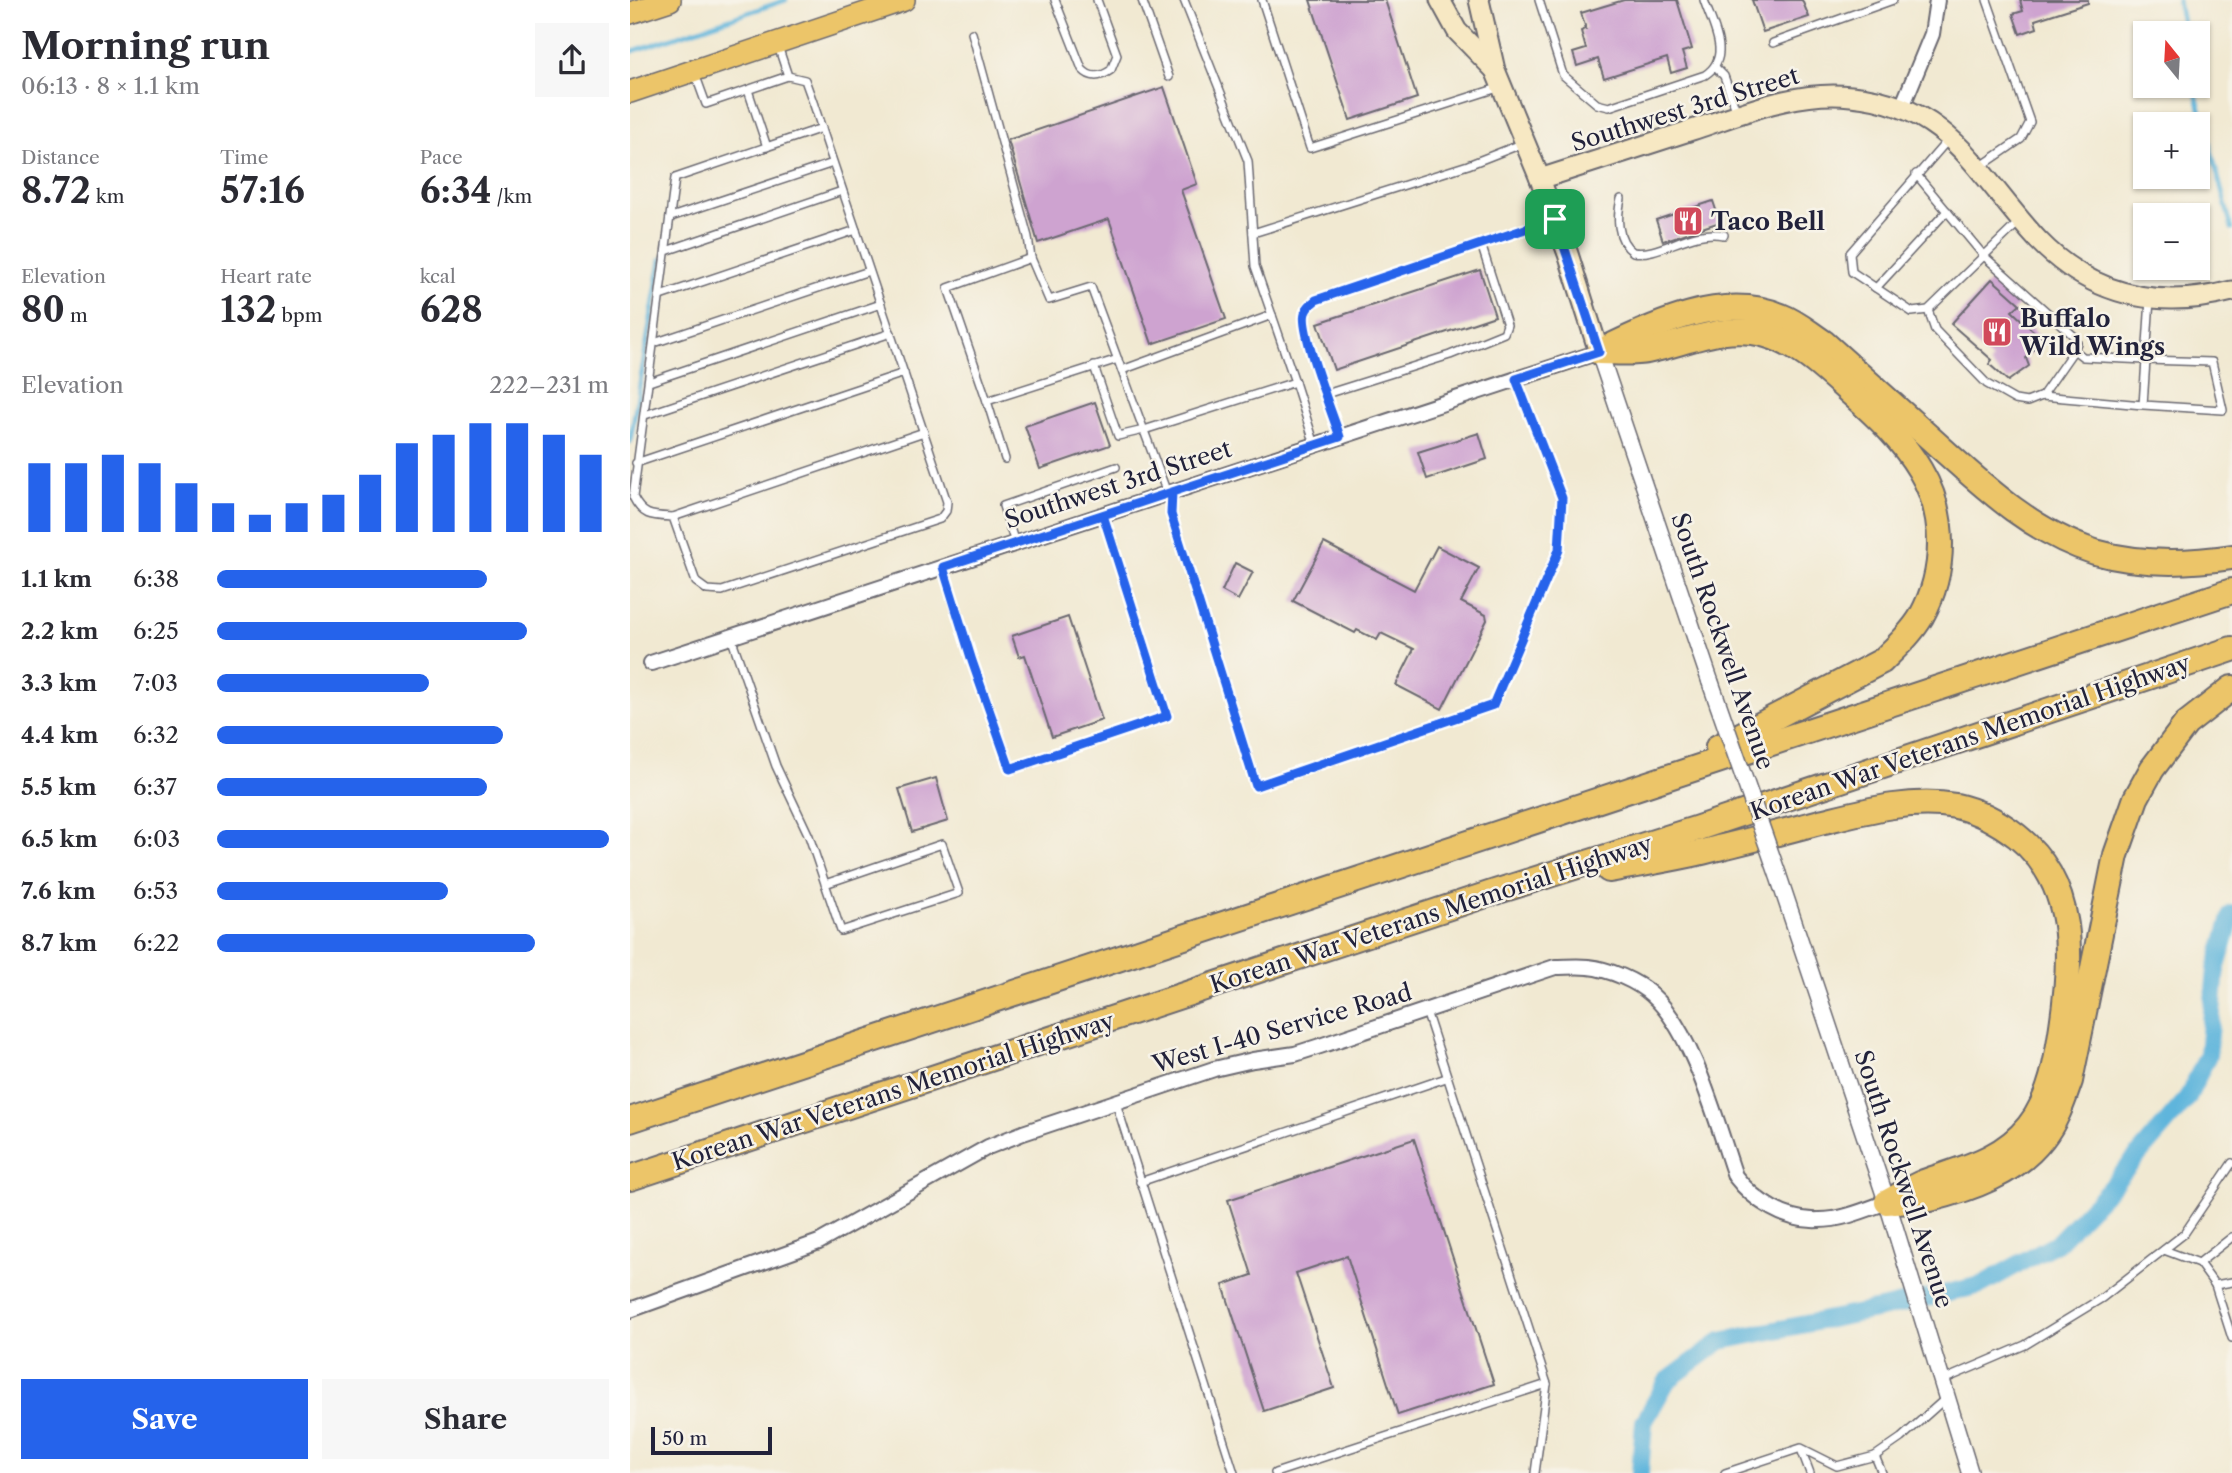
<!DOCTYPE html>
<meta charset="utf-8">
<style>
body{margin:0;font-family:"Libre Caslon Text",serif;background:#f7f7f7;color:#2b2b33;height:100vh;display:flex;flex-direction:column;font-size:26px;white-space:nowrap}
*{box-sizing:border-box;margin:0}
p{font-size:23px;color:#7c7c81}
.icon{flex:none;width:38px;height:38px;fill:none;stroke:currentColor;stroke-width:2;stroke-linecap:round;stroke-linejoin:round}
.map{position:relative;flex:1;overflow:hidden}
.drawer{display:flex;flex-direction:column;background:#fff;width:630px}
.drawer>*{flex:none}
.needle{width:46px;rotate:342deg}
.tools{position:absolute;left:1503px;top:21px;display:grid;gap:14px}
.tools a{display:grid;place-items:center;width:77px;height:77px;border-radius:0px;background:#fff;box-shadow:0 2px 5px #0004;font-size:35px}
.scale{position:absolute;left:21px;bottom:18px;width:121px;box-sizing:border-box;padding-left:7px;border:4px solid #22223b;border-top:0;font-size:19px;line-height:24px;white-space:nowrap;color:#22223b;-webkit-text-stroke:5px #f7f3e8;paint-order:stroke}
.pin{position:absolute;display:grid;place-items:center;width:60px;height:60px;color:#fff;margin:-30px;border-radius:14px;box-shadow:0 4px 10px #0006}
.round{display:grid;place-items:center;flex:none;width:74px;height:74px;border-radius:0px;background:#f7f7f7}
.head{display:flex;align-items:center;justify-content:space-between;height:119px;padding:0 21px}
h1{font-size:38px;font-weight:700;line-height:52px}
.stats{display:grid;grid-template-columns:repeat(3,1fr);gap:10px;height:119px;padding:7px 21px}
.stats div{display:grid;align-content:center}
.stats b{font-size:35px;font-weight:700}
.stats small{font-size:19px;font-weight:400}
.stats p{font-size:19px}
.chart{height:196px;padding:14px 21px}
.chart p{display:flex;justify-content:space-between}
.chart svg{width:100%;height:126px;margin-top:7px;stroke:#2563eb;stroke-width:6}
.primary-button{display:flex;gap:14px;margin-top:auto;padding:14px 21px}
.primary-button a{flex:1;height:80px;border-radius:0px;background:#2563eb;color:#fff;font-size:28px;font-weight:700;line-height:80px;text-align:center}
.primary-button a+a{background:#f7f7f7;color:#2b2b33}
ul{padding:0 21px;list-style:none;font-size:23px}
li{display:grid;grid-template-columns:112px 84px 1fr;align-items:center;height:52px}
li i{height:18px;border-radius:9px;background:#2563eb}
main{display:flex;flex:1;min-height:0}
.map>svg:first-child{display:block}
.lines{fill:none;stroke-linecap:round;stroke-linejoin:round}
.stream{stroke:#5fb5dc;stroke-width:4.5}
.canal{stroke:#5fb5dc;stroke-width:18}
.building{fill:#cea3d0}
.service-casing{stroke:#6a6870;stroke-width:10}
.minor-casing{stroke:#6a6870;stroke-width:18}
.tertiary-casing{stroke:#6a6870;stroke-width:19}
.secondary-casing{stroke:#6a6870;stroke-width:23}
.primary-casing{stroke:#6a6870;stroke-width:24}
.motorway-casing{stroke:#6a6870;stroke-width:28}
.service{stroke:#fff;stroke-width:7}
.minor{stroke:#fff;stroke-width:14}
.tertiary{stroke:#fff;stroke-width:16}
.secondary{stroke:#f7e8c3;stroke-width:19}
.primary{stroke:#ecc569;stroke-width:21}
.motorway{stroke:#ecc569;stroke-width:24}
.tertiary-bridge-casing{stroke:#6a6870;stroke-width:19;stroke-linecap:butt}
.tertiary-bridge{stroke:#fff;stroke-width:16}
.route-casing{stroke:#fff;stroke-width:14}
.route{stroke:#2563eb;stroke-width:9}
.labels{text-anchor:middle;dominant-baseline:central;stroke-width:5;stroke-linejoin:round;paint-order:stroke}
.street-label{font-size:24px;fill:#22223b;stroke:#f7f3e8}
.poi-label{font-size:24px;font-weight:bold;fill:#22223b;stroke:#f7f3e8;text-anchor:start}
</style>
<main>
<section class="drawer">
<div class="head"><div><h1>Morning run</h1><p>06:13 · 8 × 1.1 km</p></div><a class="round"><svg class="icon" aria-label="share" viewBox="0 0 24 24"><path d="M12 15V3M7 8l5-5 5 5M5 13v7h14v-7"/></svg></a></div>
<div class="stats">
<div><p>Distance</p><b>8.72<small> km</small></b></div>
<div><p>Time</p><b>57:16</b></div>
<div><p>Pace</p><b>6:34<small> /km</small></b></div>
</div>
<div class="stats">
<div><p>Elevation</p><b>80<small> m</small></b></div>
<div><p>Heart rate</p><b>132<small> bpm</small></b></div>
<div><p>kcal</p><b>628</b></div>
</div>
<div class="chart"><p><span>Elevation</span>222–231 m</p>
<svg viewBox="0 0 160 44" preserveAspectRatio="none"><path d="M5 44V20M15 44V20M25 44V17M35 44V20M45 44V27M55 44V34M65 44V38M75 44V34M85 44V31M95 44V24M105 44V13M115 44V10M125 44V6M135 44V6M145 44V10M155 44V17"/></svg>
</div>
<ul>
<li><b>1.1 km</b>6:38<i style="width:69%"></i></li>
<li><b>2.2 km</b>6:25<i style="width:79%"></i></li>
<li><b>3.3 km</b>7:03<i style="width:54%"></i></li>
<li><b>4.4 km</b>6:32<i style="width:73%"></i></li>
<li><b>5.5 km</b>6:37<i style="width:69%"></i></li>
<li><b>6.5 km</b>6:03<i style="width:100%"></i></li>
<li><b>7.6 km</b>6:53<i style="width:59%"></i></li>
<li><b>8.7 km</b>6:22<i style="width:81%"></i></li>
</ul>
<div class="primary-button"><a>Save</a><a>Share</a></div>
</section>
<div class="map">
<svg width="1602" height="1473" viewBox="0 0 1602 1473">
<rect width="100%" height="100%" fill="#f7f3e8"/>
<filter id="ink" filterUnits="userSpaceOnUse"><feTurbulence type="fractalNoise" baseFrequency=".0143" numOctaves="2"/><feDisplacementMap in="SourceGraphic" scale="14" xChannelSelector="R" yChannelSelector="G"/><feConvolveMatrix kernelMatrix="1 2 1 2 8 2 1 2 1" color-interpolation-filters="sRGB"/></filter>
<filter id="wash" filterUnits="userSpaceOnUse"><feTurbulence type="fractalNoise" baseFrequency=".00686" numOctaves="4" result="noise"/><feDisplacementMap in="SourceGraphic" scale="28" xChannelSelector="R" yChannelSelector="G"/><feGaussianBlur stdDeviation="1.57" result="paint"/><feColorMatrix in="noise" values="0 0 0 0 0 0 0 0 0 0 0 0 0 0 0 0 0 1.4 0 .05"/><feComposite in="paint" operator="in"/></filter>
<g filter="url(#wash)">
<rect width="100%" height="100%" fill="#f1e9d2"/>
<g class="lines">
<g class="stream">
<path d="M1548,0l6,33"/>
<path d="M0,52l156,-52"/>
<path d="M1564,86l38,143"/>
<path d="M0,442l31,-183"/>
</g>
<path class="canal" d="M1010,1473l4,-51 23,-41 54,-40 164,-33 96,-23 77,-43 51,-53 78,-90 21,-44 8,-85 16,-56"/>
</g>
<g id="blocks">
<g class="building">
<path d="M680,0h75l32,98 -67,22z"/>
<path d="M994,0h53l15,49 -10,3 5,16 -16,5 -4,-15 -63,20 -6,-19 -21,7 -4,-13 13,-4 -5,-18 5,-2 -5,-16z"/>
<path d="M1122,0h50l7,17 -46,15z"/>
<path d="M1390,0h68v3l-53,17 2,8 -17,6 -7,-20 10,-3z"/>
<path d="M534,87l33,97 -16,6 45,129 -74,25 -43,-125 -71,24 -30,-103z"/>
<path d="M1083,201l7,21 -57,19 -7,-21z"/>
<path d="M850,270l15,46 -161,54 -16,-47z"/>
<path d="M1362,279l28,25 -8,7 30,28 -16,19 3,8 -21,15 -19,-17 3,-4 -41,-36z"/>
<path d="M465,402l15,43 -70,24 -15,-43z"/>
<path d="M849,433l8,26 -60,20 -9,-27z"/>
<path d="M694,543l90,47 23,-44 42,22 -18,34 25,13 1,5 -45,89 -46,-24 18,-36 -33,-16 -4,7 -20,-10 -2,3 -62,-32z"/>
<path d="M605,563l18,9 -15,28 -16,-9z"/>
<path d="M438,617l34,103 -50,17 -27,-82 -6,2 -7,-21z"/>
<path d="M306,778l12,43 -36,11 -13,-43z"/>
<path d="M784,1139l80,245 -96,31 -51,-159 -51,17 38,115 -70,23 -41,-126 29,-10 -24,-75z"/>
</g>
</g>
</g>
<g filter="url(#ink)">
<use href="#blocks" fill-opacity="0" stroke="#6a6870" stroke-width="2"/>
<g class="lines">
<g class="service-casing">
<g id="service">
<path d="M425,0l27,69c9,10 19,8 29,1l6,-15 -20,-55"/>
<path d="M512,0l27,77"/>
<path d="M632,0l48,148 191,-61"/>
<path d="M909,0l24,75 34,29 12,3 96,-32c28,-18 7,-50 -1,-75"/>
<path d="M342,33l56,204 3,21"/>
<path d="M147,43l11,33 17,4 9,25 133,397 -1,9 -6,8 -218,72 -15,-1 -11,-8 -23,-65c-21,-1 -30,0 -40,-20l42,-319 147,-50"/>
<path d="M1143,43l120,-43"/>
<path d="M1085,67l9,9 13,37"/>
<path d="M64,71l12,33 82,-28"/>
<path d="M118,90l19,57"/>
<path d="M1317,141l-97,112 2,19 60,40 16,-2 92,-89"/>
<path d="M1350,167l41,-28 9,-17 -43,-122"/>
<path d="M1286,174l68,82 91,81 2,6 -3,7"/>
<path d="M991,199c-4,17 -5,41 12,53 27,5 57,-24 91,-17"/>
<path d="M41,217l162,-54"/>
<path d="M623,233l215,-68 56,-22"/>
<path d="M36,251l176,-60"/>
<path d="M1246,288l71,-77"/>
<path d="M30,296l196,-66"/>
<path d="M1298,310l7,20 52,54 28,16 12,2 15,-6 32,-46 9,7 63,3 4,-61"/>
<path d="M24,343l215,-72"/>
<path d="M488,359l-131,42 -39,-113 83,-30 18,42 42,-13 76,206"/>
<path d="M464,366l24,70 26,-6 151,-48 -40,-116 -7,-105 -64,-161"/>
<path d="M492,370l150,-55"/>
<path d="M19,382l232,-78"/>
<path d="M665,382l20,63"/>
<path d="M696,394l124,-39 54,-22 3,-8 -26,-81"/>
<path d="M1412,396l101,9 3,-45 66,2 11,48 -80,-5"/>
<path d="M357,401l18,58"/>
<path d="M15,415l246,-82"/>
<path d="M710,437c-7,-22 -41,-107 -35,-124 2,-6 6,-9 11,-13l238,-81"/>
<path d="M6,463l268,-90"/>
<path d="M542,492l-1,23 86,271 236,-81 66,-156 3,-51 -46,-118"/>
<path d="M43,517l251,-85"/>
<path d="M385,543l-12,-37 113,-39"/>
<path d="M313,567l29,94 39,108 156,-53 -64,-201"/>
<path d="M101,637l45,129 33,70 32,95 118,-38 -17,-49 -117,40"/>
<path d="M486,1103l118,370"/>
<path d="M510,1182l306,-104"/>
<path d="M1534,1250l35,13 16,22 17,-3"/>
<path d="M1569,1263l33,-26"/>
<path d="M1585,1285l17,53"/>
<path d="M1313,1380l82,-35 77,-47 82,-64 48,-71"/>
<path d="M1171,1449l9,24"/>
<path d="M1245,1456l7,17"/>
<path d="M645,1473l272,-89 -121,-373"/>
<path d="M905,1473l12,-89"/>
<path d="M1095,1473l76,-25 36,18 38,-10 26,-18 45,-40"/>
</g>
</g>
<g class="minor-casing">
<g id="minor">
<path d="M1272,107l30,-73 5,-34"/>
<path d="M21,663l948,-311"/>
<path d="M0,1310l189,-68 169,-95 35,-14 191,-64 39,-9 42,-6 25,-8 235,-79c11,0 23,-1 33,0 21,2 49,14 64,28 41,36 65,129 83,181 19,25 51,46 84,44 23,0 46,-10 68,-18"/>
</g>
</g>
<g class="tertiary-casing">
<g id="tertiary">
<path d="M969,352l111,329"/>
<path d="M1148,875l109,327 83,271"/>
</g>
</g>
<g class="secondary-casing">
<g id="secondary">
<path d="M810,0l17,31 37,38"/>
<path d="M849,0l16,70 45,109 28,75 31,98"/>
<path d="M910,179c51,-16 101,-33 152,-49 52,-17 104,-40 159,-34 100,9 127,80 187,144 54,56 120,70 194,51"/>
</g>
</g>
<g class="primary-casing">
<g id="primary">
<path d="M0,13l40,-13"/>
<path d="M0,92l274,-92"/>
</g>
</g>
<g class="motorway-casing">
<g id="motorway">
<path d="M973,350c52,-26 120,-58 178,-34 16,6 28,17 42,26 36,32 71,64 107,96 50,45 99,93 165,114 45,13 91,12 137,5"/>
<path d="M969,352c15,0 33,2 48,-1 40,-8 77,-28 119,-16 35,10 61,37 87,60 25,22 50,46 67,75 27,45 26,102 1,147 -10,17 -25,30 -39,44l-164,86"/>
<path d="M979,870c36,-7 73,-12 109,-22 34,-8 68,-17 102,-26 45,-11 90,-24 136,-16 23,5 43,16 61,30 60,48 55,122 45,190 -5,34 -11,72 -33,100 -27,34 -66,42 -105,56 -13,5 -25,14 -37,20"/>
<path d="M0,1120l1602,-529"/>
<path d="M0,1178l865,-286 200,-63 537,-180"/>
<path d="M1263,1202c12,-1 26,0 37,-3 41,-10 86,-26 112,-60 14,-17 21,-38 28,-58l46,-226 20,-57 16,-29 34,-45 46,-36"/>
</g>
</g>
<use href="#service" class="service"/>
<use href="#minor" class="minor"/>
<use href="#tertiary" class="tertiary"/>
<use href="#secondary" class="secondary"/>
<use href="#primary" class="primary"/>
<use href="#motorway" class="motorway"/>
<g class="tertiary-bridge-casing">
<path id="tertiary-bridge" d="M1080,681l68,194"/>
</g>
<use href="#tertiary-bridge" class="tertiary-bridge"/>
</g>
</g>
<g class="lines" filter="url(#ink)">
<g class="route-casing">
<path id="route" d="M925,219l-239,81c-5,4 -9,7 -11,13 -6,17 28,102 35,124l-397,130 29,94 38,108 157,-53 -64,-201 69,-23 -1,22 85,272 237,-81 66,-155 3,-52 -46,-119 83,-27 -44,-133"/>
</g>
<use href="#route" class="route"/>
</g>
<defs>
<g id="restaurant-square" transform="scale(1.575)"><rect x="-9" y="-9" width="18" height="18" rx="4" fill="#d1495b" stroke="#f7f3e8"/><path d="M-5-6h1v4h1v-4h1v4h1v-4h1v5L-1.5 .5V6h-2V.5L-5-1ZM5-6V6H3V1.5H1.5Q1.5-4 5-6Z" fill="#fff"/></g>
</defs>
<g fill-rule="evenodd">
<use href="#restaurant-square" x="1058" y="221"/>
<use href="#restaurant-square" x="1367" y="332"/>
</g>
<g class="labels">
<g class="street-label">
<text transform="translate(1055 109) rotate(-17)">Southwest 3rd Street</text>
<text transform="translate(488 484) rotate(-18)">Southwest 3rd Street</text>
<text transform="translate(1093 641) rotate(71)">South Rockwell Avenue</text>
<text transform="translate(1340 737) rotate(-19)">Korean War Veterans Memorial Highway</text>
<text transform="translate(801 914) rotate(-18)">Korean War Veterans Memorial Highway</text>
<text transform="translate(652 1028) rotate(-16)">West I-40 Service Road</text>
<text transform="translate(263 1091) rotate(-18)">Korean War Veterans Memorial Highway</text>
<text transform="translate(1274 1179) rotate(72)">South Rockwell Avenue</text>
</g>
<g class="poi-label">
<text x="1081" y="221">Taco Bell</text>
<text x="1390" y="318">Buffalo<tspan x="1390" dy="28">Wild Wings</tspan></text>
</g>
</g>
</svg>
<div class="tools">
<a><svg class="needle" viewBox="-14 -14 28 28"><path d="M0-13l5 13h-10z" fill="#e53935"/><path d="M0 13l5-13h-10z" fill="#7c7c81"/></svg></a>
<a>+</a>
<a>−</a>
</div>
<div class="scale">50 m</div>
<div class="pin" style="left:925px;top:219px;background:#1e9e55"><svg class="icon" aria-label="arrive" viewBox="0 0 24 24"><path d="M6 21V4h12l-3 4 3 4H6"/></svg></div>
</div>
</main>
